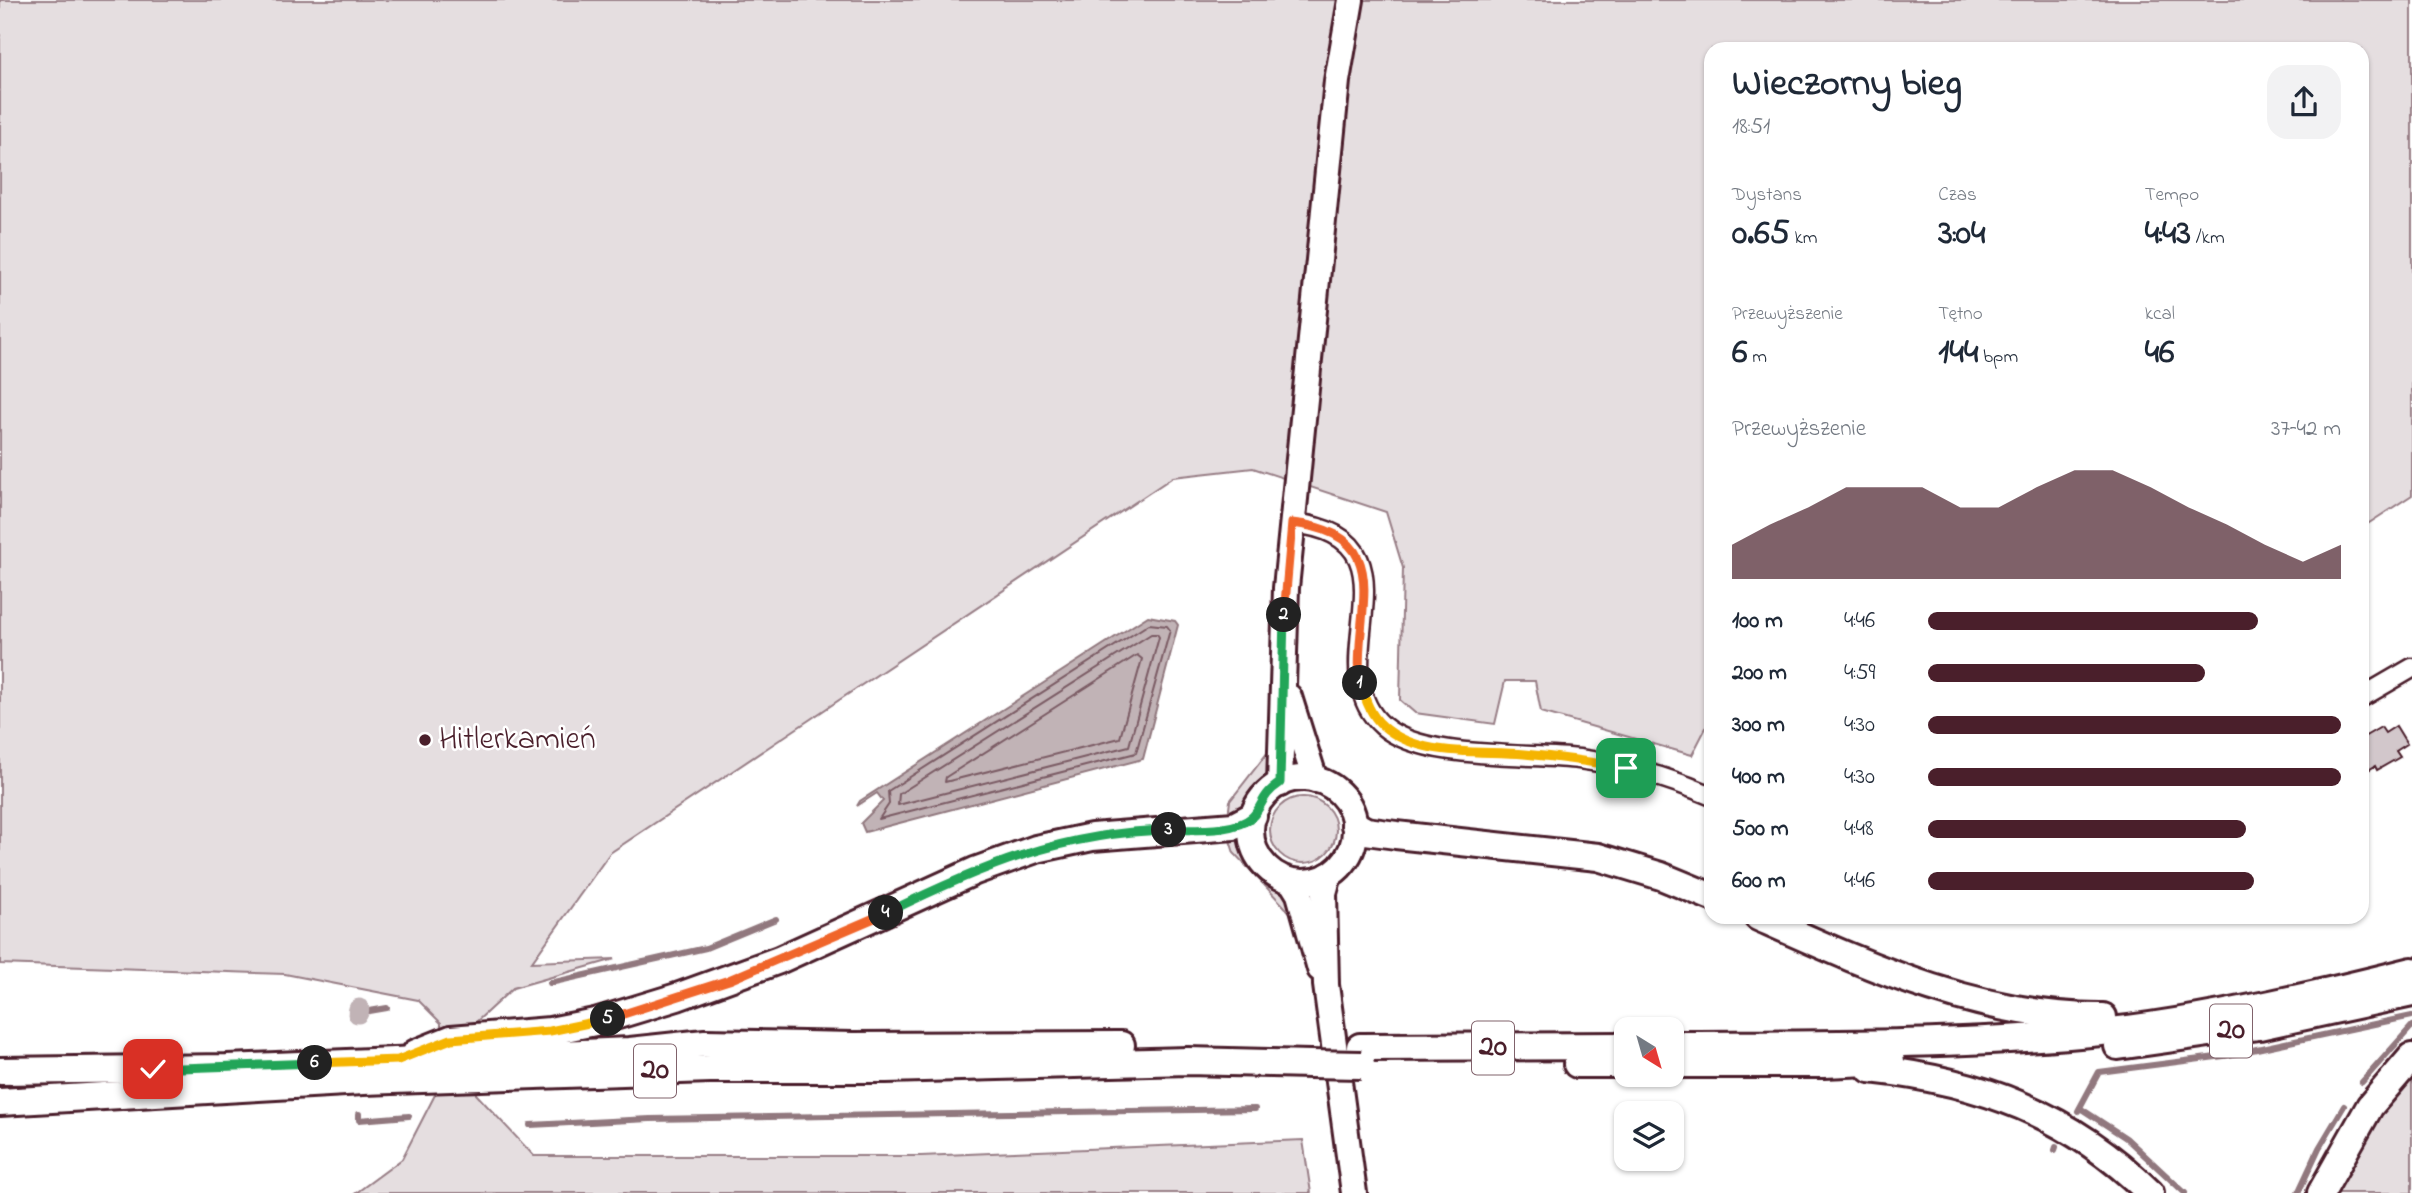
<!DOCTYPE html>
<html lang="pl">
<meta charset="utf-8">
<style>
body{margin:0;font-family:"Indie Flower",sans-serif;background:#f2f2f3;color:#1f2937;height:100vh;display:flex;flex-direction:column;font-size:26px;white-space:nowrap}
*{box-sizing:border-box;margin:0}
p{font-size:23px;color:#747a83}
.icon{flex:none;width:38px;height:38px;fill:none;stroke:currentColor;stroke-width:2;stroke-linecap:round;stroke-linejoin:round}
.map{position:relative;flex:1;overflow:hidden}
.sheet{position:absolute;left:1704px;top:42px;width:665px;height:882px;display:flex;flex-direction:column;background:#fff;border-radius:21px;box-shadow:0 2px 5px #0004}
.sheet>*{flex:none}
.needle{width:46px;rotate:143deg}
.fabs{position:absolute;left:1614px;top:1017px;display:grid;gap:14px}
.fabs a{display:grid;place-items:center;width:70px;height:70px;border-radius:14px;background:#fff;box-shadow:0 2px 5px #0004;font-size:35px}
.pin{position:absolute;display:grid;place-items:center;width:60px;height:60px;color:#fff;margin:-30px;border-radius:14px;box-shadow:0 4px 10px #0006}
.km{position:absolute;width:35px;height:35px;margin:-18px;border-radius:50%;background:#222;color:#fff;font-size:19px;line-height:35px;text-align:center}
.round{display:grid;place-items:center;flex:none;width:74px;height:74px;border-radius:21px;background:#f2f2f3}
.overview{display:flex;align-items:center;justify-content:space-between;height:119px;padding:0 28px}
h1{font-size:38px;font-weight:700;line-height:52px}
.metrics{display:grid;grid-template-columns:repeat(3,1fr);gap:10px;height:119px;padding:7px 28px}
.metrics div{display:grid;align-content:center}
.metrics b{font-size:35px;font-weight:700}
.metrics small{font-size:19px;font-weight:400}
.metrics p{font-size:19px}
.chart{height:196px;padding:14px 28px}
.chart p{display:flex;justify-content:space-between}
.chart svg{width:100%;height:126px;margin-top:7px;fill:#4a1f2b;opacity:.7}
ul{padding:0 28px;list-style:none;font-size:23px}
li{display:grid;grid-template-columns:112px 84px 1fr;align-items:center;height:52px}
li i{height:18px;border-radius:9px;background:#4a1f2b}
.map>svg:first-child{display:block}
.green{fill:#e5dee0;stroke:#987e86;stroke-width:2}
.water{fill:#c1b3b6;stroke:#91787e;stroke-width:2}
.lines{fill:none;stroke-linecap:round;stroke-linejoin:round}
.shore{stroke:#7a5a63;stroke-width:2}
.stream{stroke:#91787e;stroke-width:6}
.canal{stroke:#c1b3b6;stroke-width:21}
.building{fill:#d2c7cb;stroke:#4a1f2b;stroke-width:2}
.street-casing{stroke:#4a1f2b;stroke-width:23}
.secondary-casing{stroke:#4a1f2b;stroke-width:30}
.primary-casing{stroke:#4a1f2b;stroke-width:32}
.street{stroke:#fff;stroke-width:18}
.secondary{stroke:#fff;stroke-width:24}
.primary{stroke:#fff;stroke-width:26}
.primary-bridge-casing{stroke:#4a1f2b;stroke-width:32;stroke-linecap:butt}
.primary-bridge{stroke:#fff;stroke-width:26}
.split-1-casing{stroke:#fff;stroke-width:14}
.split-2-casing{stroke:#fff;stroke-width:14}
.split-3-casing{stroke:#fff;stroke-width:14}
.split-4-casing{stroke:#fff;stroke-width:14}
.split-5-casing{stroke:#fff;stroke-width:14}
.split-6-casing{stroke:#fff;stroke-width:14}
.split-7-casing{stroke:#fff;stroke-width:14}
.split-1{stroke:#f5b400;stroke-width:9}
.split-2{stroke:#f0652b;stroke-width:9}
.split-3{stroke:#22a559;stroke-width:9}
.split-4{stroke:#22a559;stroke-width:9}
.split-5{stroke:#f0652b;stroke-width:9}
.split-6{stroke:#f5b400;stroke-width:9}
.split-7{stroke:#22a559;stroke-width:9}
.poi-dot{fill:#4a1f2b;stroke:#fff;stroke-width:2.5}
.labels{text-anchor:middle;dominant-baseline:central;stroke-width:5;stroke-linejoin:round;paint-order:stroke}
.shield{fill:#fff;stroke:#80626b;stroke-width:2}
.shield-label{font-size:30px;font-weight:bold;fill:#4a1f2b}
.poi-label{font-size:32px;fill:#4a1f2b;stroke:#fff;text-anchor:start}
</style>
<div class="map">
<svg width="2412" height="1193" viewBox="0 0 2412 1193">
<rect width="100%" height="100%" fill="#fff"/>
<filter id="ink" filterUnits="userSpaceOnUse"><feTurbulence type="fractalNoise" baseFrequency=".0143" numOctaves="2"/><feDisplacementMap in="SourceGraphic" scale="14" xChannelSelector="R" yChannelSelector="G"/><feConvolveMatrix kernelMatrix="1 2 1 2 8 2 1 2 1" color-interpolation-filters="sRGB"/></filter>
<g filter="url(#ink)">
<g class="green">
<path d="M0,0h2412v495l-49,32 -1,-478h-650v667l-20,39 -151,-43 -6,-31h-30l-10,43 -80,-11 -15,-13 3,-132 -17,-56 -133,-44 -80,9 -563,376 -78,109 83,-3 -102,29 -38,35 1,71 58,62h387l382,-16 8,53h-955l46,-34 37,-72 2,-64 -23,-23 -133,-26 -285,-10z"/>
<path d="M1275,743l-4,36 -23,25 -20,13 2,-16z"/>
<circle cx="1303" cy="830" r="33"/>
<path d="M1229,837l15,1 6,20 12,16 22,15 15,33 -65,-69z"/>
<path d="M2412,1066v127h-83l12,-26z"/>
</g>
<path class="water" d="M1148,616l27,5 3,4 -35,134 -278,73 -4,-9 22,-22 -6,-8 -20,13 3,-5z"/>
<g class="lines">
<g class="shore">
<path d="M1149,624l18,2 3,4 -34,123 -257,66 10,-15 -1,-13z"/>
<path d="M1151,634h6l2,3 -30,109 -231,59 1,-11z"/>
<path d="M1137,655l5,4 -22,79 -175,44 1,-5z"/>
</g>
<g class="stream">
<path d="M550,983l156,-35 70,-29"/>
<path d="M358,1017v-4l29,-5"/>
<path d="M2362,1082l50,-56"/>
<path d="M2080,1108l46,30 59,55"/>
<path d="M2078,1111l21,-39 125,-16 188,-40"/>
<path d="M359,1114v6l50,-4"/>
<path d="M530,1125l120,-6 605,-10"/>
<path d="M2055,1150l1,-3"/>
<path d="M2298,1193l21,-45 25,-42"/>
</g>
<path class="canal" d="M358,1013l1,-4"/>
</g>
<path class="building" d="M2396,726l11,18 -11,7 4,6 -23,13 -2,-4 -8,5 -5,-7v-26l19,-11 4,6z"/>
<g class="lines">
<g class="street-casing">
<g id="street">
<path d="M1292,523c138,14 22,143 91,203 39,34 144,27 196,33 45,6 91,19 133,37"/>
<path d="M2362,697l50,-29"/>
</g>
</g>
<g class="secondary-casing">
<g id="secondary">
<path d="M1289,697l26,83"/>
<circle cx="1303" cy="830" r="52"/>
<path d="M1280,784l6,-196 51,-507 14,-81"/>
<path d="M1329,875l-5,18 2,92 28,208"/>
<path d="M1291,881l8,13 21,75"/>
</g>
</g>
<g class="primary-casing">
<g id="primary">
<path d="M1355,825l11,6 30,4 202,22 63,19 51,21"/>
<path d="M1758,917c110,49 222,101 345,100"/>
<path d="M1671,1045c147,-1 294,1 440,-14 97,-11 206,-36 301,-60"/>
<path d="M2118,1046l141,-20 153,-33"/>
<path d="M1360,1047l266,-1"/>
<path d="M416,1053l35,-14 99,-8 45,-9 82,-25 102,-37 196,-89 61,-22 56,-12 142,-11 19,-10"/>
<path d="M1577,1064h49"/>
<path d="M1671,1064h153l67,-3"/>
<path d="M1870,1069c111,12 200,45 280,124"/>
<path d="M0,1071l227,-3 403,-17 75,-8 148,3 268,-1"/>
<path d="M0,1102l363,-21 347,-12h176l302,-8 122,3"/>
<path d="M2321,1193l49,-87 42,-49"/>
</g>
</g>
<use href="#street" class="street"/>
<use href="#secondary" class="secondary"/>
<use href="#primary" class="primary"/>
<g class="primary-bridge-casing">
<path id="primary-bridge" d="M1310,1064l51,1"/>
</g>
<use href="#primary-bridge" class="primary-bridge"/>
</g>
</g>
<g class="lines" filter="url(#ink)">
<g class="split-1-casing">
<path id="split-1" d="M1360,683c5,15 10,32 23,43 36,32 96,24 141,28 34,3 68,8 102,14"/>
</g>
<g class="split-2-casing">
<path id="split-2" d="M1284,615l8,-92c108,11 60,89 68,160"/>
</g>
<g class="split-3-casing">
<path id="split-3" d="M1169,830c23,-1 65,3 83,-13 11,-10 8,-21 28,-34l4,-168"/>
</g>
<g class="split-4-casing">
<path id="split-4" d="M886,913c94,-46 177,-81 283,-83"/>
</g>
<g class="split-5-casing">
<path id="split-5" d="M608,1019l121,-39 157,-67"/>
</g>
<g class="split-6-casing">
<path id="split-6" d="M315,1063l83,-3 53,-21 99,-8 58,-12"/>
</g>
<g class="split-7-casing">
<path id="split-7" d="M153,1069l162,-6"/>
</g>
<use href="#split-1" class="split-1"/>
<use href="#split-2" class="split-2"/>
<use href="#split-3" class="split-3"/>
<use href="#split-4" class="split-4"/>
<use href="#split-5" class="split-5"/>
<use href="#split-6" class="split-6"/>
<use href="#split-7" class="split-7"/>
</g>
<circle class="poi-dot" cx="425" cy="740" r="7"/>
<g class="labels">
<g class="shield">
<rect x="2210" y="1004.5" width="42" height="53" rx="5"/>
<rect x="1472" y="1021.5" width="42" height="53" rx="5"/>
<rect x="634" y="1044.5" width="42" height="53" rx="5"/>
</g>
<g class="shield-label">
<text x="2231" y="1031">20</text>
<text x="1493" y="1048">20</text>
<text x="655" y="1071">20</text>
</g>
<g class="poi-label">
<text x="439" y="740">Hitlerkamień</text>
</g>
</g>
</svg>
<div class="fabs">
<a><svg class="needle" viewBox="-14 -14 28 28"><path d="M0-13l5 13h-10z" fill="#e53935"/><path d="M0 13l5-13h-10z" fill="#747a83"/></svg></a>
<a><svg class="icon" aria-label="layers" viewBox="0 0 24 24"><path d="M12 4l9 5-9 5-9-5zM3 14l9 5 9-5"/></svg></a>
</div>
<div class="pin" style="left:1626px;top:768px;background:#1e9e55"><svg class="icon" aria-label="arrive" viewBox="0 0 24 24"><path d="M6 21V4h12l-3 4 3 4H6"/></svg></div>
<div class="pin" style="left:153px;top:1069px;background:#d93025"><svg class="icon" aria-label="check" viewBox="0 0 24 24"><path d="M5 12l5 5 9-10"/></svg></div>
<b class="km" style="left:1360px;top:683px">1</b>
<b class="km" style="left:1284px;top:615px">2</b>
<b class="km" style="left:1169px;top:830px">3</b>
<b class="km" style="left:886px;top:913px">4</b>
<b class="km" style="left:608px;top:1019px">5</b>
<b class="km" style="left:315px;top:1063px">6</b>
<section class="sheet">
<div class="overview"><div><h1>Wieczorny bieg</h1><p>18:51</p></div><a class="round"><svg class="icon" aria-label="share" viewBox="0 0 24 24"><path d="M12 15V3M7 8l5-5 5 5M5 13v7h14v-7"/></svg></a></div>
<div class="metrics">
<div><p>Dystans</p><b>0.65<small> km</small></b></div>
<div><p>Czas</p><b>3:04</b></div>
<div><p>Tempo</p><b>4:43<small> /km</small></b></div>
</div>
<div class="metrics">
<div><p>Przewyższenie</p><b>6<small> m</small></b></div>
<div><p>Tętno</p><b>144<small> bpm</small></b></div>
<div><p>kcal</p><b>46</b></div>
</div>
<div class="chart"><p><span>Przewyższenie</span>37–42 m</p>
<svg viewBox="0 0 160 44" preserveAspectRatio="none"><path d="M0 44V32L10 25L20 19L30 12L40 12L50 12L60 19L70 19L80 12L90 6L100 6L110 12L120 19L130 25L140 32L150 38L160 32V44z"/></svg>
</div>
<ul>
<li><b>100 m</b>4:46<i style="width:80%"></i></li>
<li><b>200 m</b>4:59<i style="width:67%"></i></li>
<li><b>300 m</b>4:30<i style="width:100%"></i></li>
<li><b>400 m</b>4:30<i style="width:100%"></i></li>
<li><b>500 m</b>4:48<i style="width:77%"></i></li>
<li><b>600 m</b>4:46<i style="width:79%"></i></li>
</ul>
</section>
</div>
